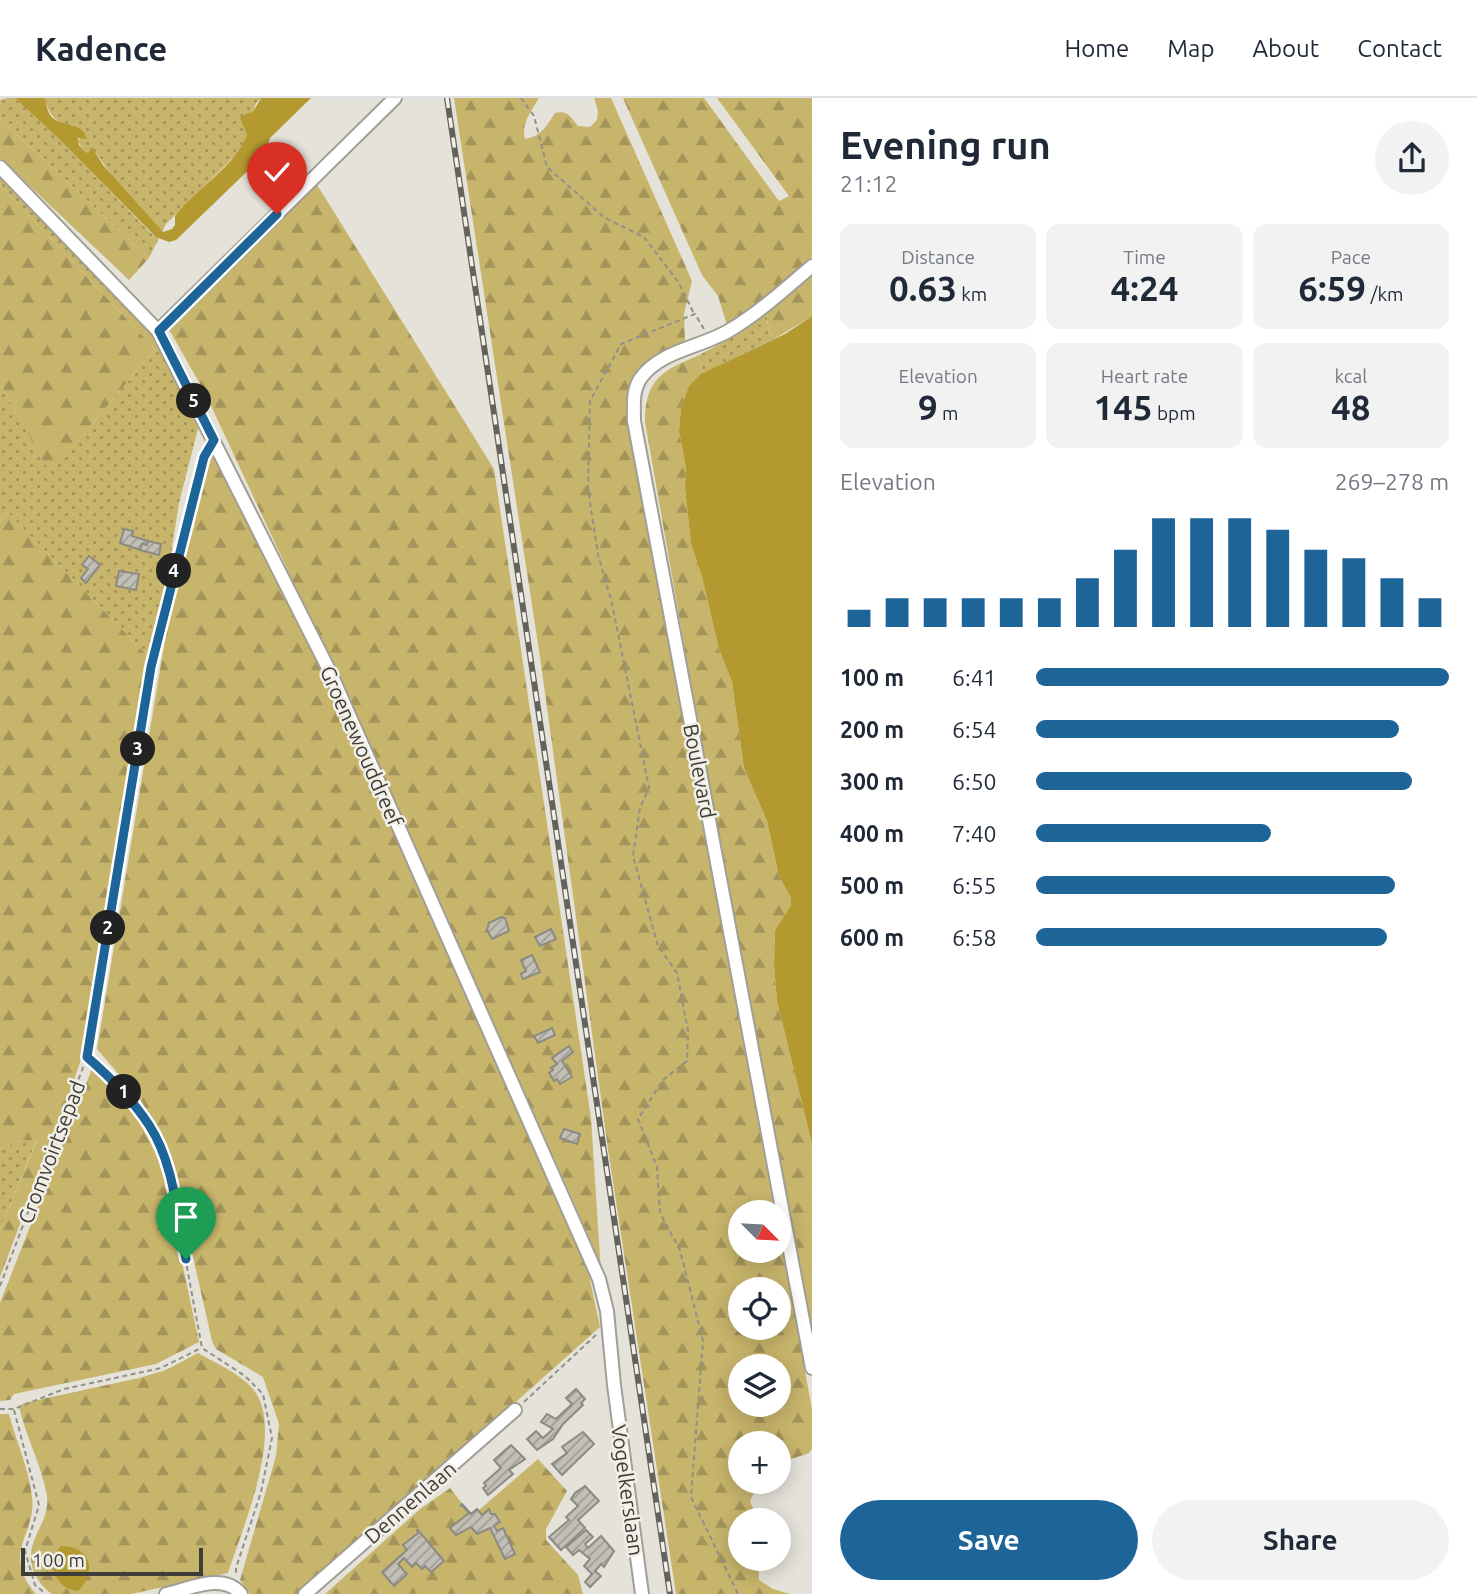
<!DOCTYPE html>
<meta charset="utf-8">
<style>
body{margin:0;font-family:Ubuntu,sans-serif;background:#f2f2f3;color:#1f2937;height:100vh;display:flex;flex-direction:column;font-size:26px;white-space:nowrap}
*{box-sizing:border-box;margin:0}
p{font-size:23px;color:#747a83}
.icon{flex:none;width:38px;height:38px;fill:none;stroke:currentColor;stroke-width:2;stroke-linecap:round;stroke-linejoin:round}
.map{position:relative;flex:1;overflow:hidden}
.details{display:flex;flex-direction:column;background:#fff;width:665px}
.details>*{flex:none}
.needle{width:46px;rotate:114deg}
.buttons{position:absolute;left:728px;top:1102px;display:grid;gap:14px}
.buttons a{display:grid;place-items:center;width:63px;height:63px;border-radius:50%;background:#fff;box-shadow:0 4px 18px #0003;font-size:35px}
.scale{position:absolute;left:21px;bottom:18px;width:182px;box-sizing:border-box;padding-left:7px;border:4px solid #3e3d39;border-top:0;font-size:19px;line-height:24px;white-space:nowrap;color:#3e3d39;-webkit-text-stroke:5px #f1efe6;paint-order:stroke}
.pin{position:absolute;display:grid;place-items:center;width:60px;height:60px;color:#fff;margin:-72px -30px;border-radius:50% 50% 50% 0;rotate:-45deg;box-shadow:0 0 7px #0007}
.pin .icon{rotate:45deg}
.km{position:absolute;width:35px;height:35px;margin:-18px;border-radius:50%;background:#222;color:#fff;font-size:19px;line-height:35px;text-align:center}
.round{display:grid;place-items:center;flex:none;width:74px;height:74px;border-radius:37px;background:#f2f2f3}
.overview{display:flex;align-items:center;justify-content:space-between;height:119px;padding:0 28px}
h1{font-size:38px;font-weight:700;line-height:52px}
.stats{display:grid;grid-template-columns:repeat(3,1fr);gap:10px;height:119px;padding:7px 28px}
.stats div{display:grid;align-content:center;border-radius:14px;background:#f2f2f3;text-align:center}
.stats b{font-size:35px;font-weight:700}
.stats small{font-size:19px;font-weight:400}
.stats p{font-size:19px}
.chart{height:196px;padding:14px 28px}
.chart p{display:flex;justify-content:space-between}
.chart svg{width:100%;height:126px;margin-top:7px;stroke:#1d6599;stroke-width:6}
.button{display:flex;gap:14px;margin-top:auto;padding:14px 28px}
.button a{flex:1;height:80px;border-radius:42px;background:#1d6599;color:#fff;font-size:28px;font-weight:700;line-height:80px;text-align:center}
.button a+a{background:#f2f2f3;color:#1f2937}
ul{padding:0 28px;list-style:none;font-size:23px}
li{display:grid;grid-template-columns:112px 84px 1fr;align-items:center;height:52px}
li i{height:18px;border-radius:9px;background:#1d6599}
header{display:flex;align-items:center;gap:42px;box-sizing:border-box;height:98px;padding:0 35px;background:#fff;border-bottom:2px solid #e0e1e3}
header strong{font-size:33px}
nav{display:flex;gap:38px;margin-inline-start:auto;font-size:24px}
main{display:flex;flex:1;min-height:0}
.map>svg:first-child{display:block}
.grass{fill:url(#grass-dots)}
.forest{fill:url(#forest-firs);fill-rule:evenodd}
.water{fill:#b3992f}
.building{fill:url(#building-hatch);stroke:#8d8a82;stroke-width:2}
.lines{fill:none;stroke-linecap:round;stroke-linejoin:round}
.minor-casing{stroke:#a09e95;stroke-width:16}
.path{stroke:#919089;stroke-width:2;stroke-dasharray:5 3.5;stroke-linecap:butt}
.minor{stroke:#fff;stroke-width:12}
.rail-casing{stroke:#63625d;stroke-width:6}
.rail{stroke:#f1efe6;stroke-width:3.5;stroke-dasharray:10;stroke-linecap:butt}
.route-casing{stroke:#fff;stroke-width:14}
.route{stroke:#1d6599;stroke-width:9}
.labels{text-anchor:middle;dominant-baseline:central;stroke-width:5;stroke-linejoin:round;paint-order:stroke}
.street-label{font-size:21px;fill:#3e3d39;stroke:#f1efe6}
</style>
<header>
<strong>Kadence</strong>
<nav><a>Home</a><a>Map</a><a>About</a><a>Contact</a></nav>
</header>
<main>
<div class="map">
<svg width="812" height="1496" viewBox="0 0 812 1496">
<defs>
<pattern id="grass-dots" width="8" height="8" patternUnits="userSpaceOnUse" patternTransform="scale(1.75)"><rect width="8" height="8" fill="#c8b56c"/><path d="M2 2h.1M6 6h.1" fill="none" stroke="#a4945a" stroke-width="1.8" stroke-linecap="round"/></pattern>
<pattern id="forest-firs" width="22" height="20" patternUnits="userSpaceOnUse" patternTransform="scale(1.75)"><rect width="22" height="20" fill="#c8b56c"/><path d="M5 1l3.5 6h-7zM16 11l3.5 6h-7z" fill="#a4945a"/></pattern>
<pattern id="building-hatch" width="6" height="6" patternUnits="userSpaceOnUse" patternTransform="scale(1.75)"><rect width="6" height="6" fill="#c2bfb7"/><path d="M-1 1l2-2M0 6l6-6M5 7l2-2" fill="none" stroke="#9f9c96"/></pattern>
</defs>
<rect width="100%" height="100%" fill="#e4e2d9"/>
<g class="grass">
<path d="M7,0h8l45,42 95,97 -59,-84 -4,-5 -3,5h-4l-7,-12 3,-4 -8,-11c-18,-4 -24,-10 -28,-28h216l-5,5 -11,39 -7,11 -72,71 -17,34 -149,-139v-19z"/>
<path d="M0,79c57,56 125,114 170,181 11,17 21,37 32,55l-23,90 -25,159 -146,-149 -8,8v-137l49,86 32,-33 74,-88 -155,-164z"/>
<path d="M766,215l3,18 5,8 -70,34 -7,-17 42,-22z"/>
<path d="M37,1041l-37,91v-81l21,-9z"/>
</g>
<g class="forest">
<path d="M454,0h85c-8,14 -18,25 -14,41 16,-3 21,-12 30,-26 12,-3 16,4 23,13l12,1 7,-7 1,-9 -4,-13h17l81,183 -8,33 1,29 -34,17 -18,18 -4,22 70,407 76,406h-35v38h39v-21l33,179v40l-3,4 -29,10 -1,3v-22h-39v38h29l-15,11 -4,8 8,20h-18v38h18l1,21 14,9 17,5h-114l-68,-445 -68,-492zM740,1192h39v38h-39zM740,1269h39v38h-39z"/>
<path d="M623,0h81l75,103 10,-5 -72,-98h95v159l-48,41 -37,27 -9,-29 -16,-21z"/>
<path d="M0,21l149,139 -20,22 -129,-122z"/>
<path d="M314,82l180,289 97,649 10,154 -4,-16 -30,-69 -263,-582 -99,-212 -39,-69z"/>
<path d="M0,87l155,164 -74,88 -32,34 -49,-87z"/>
<path d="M812,174v44l-38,23 -5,-8 -3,-18z"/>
<path d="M697,258l7,17 -15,13 -8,21 -2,24 7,37 -1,20 6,56 11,33 17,72 13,33 12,86 23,53 12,55 12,22v7l-16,25 -1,36 3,35 35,143v189l-103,-546 -64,-365c0,-43 17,-51 52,-66z"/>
<path d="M208,332l85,173 275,617 21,55 11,52 -300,267h-50l-10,-14 36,-124 3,-32 -16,-47 -47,-28 -4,-8 -43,-190 -29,-52 -43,-50 82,-494 17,-82z"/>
<path d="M8,415l146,149 -65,374 -19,56 -70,185v-47l37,-90h-16l-21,9v-628z"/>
<path d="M93,968l7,4c29,37 47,57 63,103l36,169 -43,22 -142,30 -4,6 -10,1v-98z"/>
<path d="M198,1255c17,10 40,19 54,35 35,39 -10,141 -24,185l-97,21h-79c-8,-5 -13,-12 -17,-20 -15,-32 16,-49 12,-78 -5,-30 -21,-59 -28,-89l5,-4 115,-25 27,-8z"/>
<path d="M0,1316h9c7,27 20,55 23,83 5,38 -32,55 4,97h-36z"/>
<path d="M538,1361l29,32 -21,38v11l32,35 5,19h-258l95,-85 30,-21 22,28z"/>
</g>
<g class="water">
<path d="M15,0h30c1,5 2,12 5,17 10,13 33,6 37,24l-9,-1 1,7 6,7 3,1 4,-6 11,18 60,67 9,-3 3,-4v-9c19,-25 65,-54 72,-82l-7,-16 6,-4 7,-2 8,-14h50l-41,40 -4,15 -90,87 -7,2 -13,-5 -96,-97z"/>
<path d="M812,218v828l-35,-143 -3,-35 1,-36 16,-25v-7l-12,-22 -12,-55 -23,-53 -12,-86 -13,-33 -17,-72 -11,-33 -6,-56 1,-20 -7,-37 2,-24 8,-21 12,-12 84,-40z"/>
<path d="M61,1448c29,0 37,25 17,45 -18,-2 -26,-16 -27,-33z"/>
</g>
<g class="building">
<path d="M124,431l9,2 -1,5 16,5 -1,4 -5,-1 -2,6 -20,-7z"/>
<path d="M148,443l13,3 -2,11 -19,-5 2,-6 5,1z"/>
<path d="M89,458l11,9 -14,18 -5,-5 7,-9 -6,-4z"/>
<path d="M119,473l20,3 -3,16 -20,-4z"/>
<path d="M501,819l4,1 4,13 -17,8 -5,-9 2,-7z"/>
<path d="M551,831l5,10 -16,7 -5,-9z"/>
<path d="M532,857l8,17 -17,7 -2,-5 5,-3 -5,-11z"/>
<path d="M552,930l3,7 -17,8 -4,-7z"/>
<path d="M569,948l4,6 -11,9 10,16 -12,7 -3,-5 -3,2 -5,-8 4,-3 -2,-2 6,-4 -5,-6z"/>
<path d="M564,1031l16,5 -3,10 -17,-6z"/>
<path d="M576,1291l9,10 -4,4 2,2 -20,19 -10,15 -16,11 -10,-11 9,-8 7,7 10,-9 -12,-7 6,-8 9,5 16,-15 -6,-6z"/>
<path d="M583,1334l11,12 -32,31 -10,-11 15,-11 -5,-6z"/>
<path d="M511,1347l14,14 -16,11 4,4 -25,21 -5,-7 3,-2 -2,-3 17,-15 -7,-8z"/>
<path d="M585,1388l14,15 -21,19 7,8 -24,22 -12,-13 20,-17 -3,-3 12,-11 -7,-7 4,-6z"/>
<path d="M462,1406l9,10 6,-5 5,6 7,-6 2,5h4l5,8 -6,4 3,5 6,-3 12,26 -10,5 -15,-31 -13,6 -6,-7 -15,8 -6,-7 19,-15 -7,-8 -2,1z"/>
<path d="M417,1431l27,32 -13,11 -6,-6 -3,3 -6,-6 -4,4 -8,-9 -6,6 9,10 -13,12 -12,-14 25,-22 -4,-5 15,-12z"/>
<path d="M586,1432l7,7 -8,7 3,4 13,-12 13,15 -10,16 -3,-3 -6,7 6,5 -11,11 -5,-5 7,-8 -8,-8 6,-7 -11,-9 -6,5 -7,-8z"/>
</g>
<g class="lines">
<g class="minor-casing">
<g id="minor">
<path d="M0,69l158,164 172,341 269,607 8,32 7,74 28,209"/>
<path d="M812,168c-26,22 -52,46 -82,64 -27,17 -70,20 -90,49 -8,13 -6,28 -6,42l178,947"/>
<path d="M158,233l237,-233"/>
<path d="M166,1496c23,-5 57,-22 75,0"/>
<path d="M305,1496l210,-184"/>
</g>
</g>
<g class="path">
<path d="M521,0l13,18 13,51 58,51 39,19 35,46 15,31"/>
<path d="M704,231l-9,-15 -74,30 -31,57 -2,88 10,66 14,48 37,185 -9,20 -7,48 25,90 19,27 11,58 -1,30 -24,19 -25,39 19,48 3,46 20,37 23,91 -12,156 47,97"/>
<path d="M88,960l29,25 33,43 19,45 33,177 43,28 18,18 9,44 -11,54 -25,76v8"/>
<path d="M0,1188l87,-229 64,-390 54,-212"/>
<path d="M524,1304l73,-68"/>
<path d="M0,1311h14l50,-20 97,-21 40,-20"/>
<path d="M14,1312l25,95 -14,46 10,34 11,9"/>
</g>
<use href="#minor" class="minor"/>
<g class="rail-casing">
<path id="rail" d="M447,0l223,1496"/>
</g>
<use href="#rail" class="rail"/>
</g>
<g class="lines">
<g class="route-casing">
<path id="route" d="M186,1161c-9,-44 -12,-96 -37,-134 -17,-26 -39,-48 -62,-68l64,-390 53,-210 10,-17 -55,-109 118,-117"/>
</g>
<use href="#route" class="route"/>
</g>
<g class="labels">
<g class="street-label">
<text transform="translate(362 648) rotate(66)">Groenewouddreef</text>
<text transform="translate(700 673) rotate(79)">Boulevard</text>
<text transform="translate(51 1054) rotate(-69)">Cromvoirtsepad</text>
<text transform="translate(628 1392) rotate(82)">Vogelkerslaan</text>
<text transform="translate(410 1404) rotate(-41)">Dennenlaan</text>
</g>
</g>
</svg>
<div class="buttons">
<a><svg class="needle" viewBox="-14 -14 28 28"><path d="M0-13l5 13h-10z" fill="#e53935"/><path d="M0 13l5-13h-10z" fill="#747a83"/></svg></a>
<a><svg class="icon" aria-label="locate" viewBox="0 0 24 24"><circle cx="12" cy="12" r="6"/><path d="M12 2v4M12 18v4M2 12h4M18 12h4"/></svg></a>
<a><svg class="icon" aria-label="layers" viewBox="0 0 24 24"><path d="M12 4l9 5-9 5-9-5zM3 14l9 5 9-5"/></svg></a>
<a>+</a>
<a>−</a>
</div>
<div class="scale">100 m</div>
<div class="pin" style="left:186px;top:1161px;background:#1e9e55"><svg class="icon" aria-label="arrive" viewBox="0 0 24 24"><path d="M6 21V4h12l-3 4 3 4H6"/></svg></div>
<div class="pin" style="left:277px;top:116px;background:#d93025"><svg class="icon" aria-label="check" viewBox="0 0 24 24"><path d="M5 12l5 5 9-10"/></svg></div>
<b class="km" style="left:124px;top:994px">1</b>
<b class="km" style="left:108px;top:830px">2</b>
<b class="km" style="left:138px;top:651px">3</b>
<b class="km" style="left:174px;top:473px">4</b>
<b class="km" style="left:194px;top:303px">5</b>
</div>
<section class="details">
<div class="overview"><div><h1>Evening run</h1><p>21:12</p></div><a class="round"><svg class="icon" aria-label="share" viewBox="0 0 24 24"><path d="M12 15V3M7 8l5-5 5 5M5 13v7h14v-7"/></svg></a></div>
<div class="stats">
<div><p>Distance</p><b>0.63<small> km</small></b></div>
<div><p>Time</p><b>4:24</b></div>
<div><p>Pace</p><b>6:59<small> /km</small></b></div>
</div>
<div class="stats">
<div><p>Elevation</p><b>9<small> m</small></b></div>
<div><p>Heart rate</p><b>145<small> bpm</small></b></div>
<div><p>kcal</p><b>48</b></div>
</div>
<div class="chart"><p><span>Elevation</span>269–278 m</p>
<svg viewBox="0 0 160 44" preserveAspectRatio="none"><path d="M5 44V38M15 44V34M25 44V34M35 44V34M45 44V34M55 44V34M65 44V27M75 44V17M85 44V6M95 44V6M105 44V6M115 44V10M125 44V17M135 44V20M145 44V27M155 44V34"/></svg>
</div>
<ul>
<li><b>100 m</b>6:41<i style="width:100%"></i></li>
<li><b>200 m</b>6:54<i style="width:88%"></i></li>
<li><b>300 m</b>6:50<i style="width:91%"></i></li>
<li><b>400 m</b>7:40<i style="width:57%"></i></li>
<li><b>500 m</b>6:55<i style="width:87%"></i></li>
<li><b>600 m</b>6:58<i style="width:85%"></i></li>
</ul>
<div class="button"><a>Save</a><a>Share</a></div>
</section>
</main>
